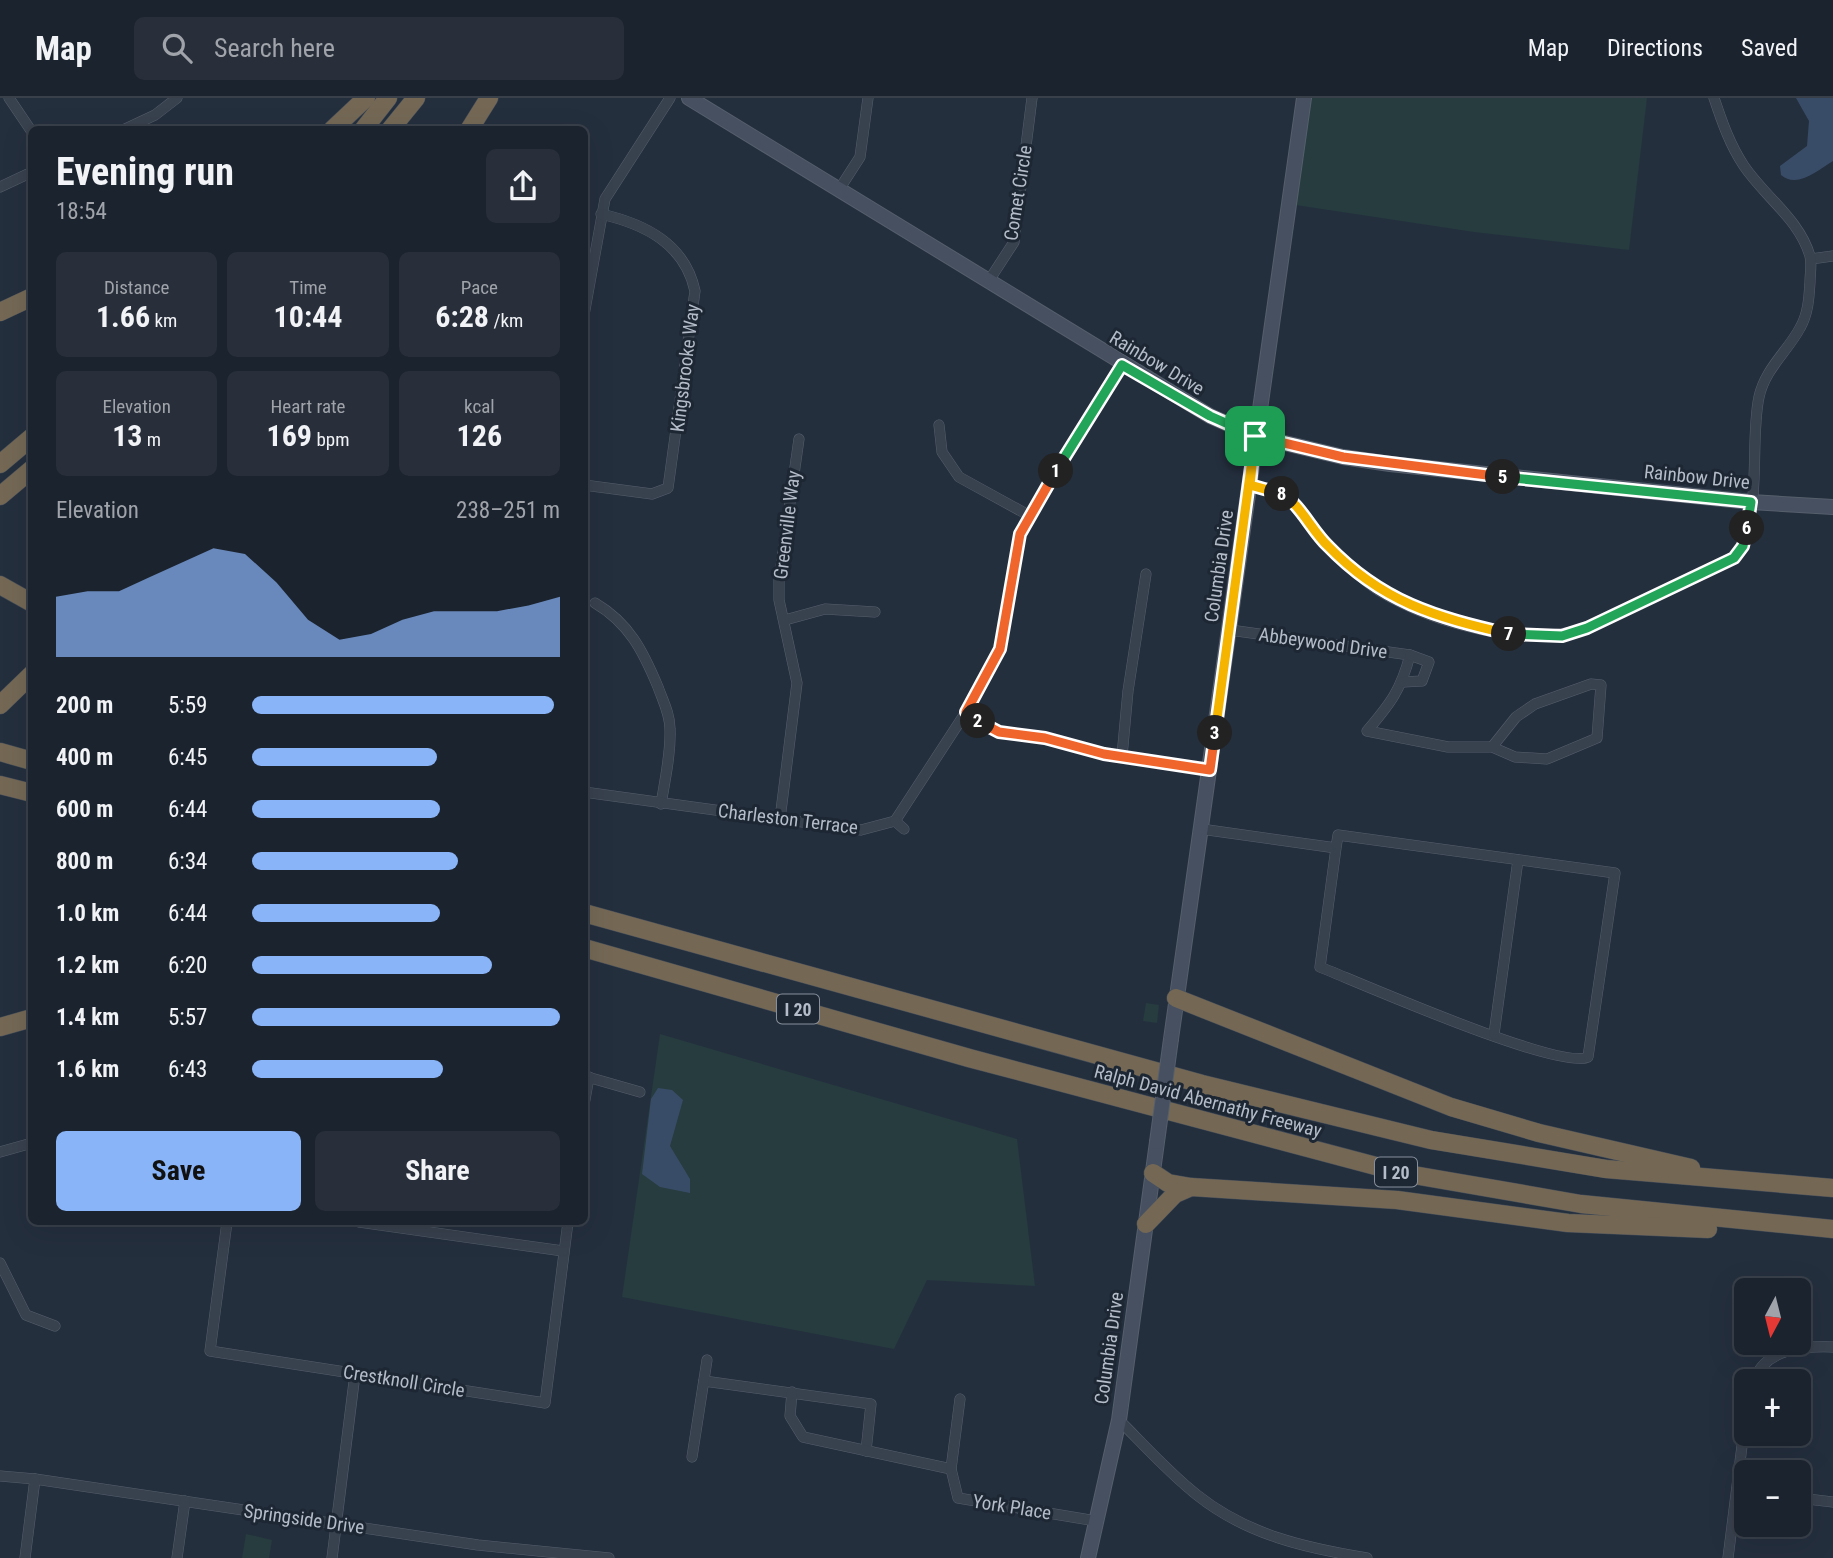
<!DOCTYPE html>
<meta charset="utf-8">
<style>
body{margin:0;font-family:"Roboto Condensed",sans-serif;background:#282f3a;color:#f1f3f6;height:100vh;display:flex;flex-direction:column;font-size:26px;white-space:nowrap}
*{box-sizing:border-box;margin:0}
p{font-size:23px;color:#a0a4aa}
.icon{flex:none;width:38px;height:38px;fill:none;stroke:currentColor;stroke-width:2;stroke-linecap:round;stroke-linejoin:round}
.map{position:relative;flex:1;overflow:hidden}
.sheet{position:absolute;left:28px;top:28px;width:560px;height:1099px;display:flex;flex-direction:column;background:#1b232e;border-radius:10px;box-shadow:0 7px 28px #0002,0 0 0 2px #39404a}
.sheet>*{flex:none}
.needle{width:46px;rotate:187deg}
.controls{position:absolute;left:1734px;top:1180px;display:grid;gap:14px}
.controls a{display:grid;place-items:center;width:77px;height:77px;border-radius:10px;background:#1b232e;box-shadow:0 7px 28px #0002,0 0 0 2px #39404a;font-size:35px}
.pin{position:absolute;display:grid;place-items:center;width:60px;height:60px;color:#fff;margin:-30px;border-radius:14px;box-shadow:0 4px 10px #0006}
.km{position:absolute;width:35px;height:35px;margin:-18px;border-radius:50%;background:#222;color:#fff;font-size:19px;line-height:35px;text-align:center}
.round{display:grid;place-items:center;flex:none;width:74px;height:74px;border-radius:10px;background:#282f3a}
.head{display:flex;align-items:center;justify-content:space-between;height:119px;padding:0 28px}
h1{font-size:38px;font-weight:700;line-height:52px}
.metrics{display:grid;grid-template-columns:repeat(3,1fr);gap:10px;height:119px;padding:7px 28px}
.metrics div{display:grid;align-content:center;border-radius:10px;background:#282f3a;text-align:center}
.metrics b{font-size:30px;font-weight:700}
.metrics small{font-size:19px;font-weight:400}
.metrics p{font-size:19px}
.chart{height:196px;padding:14px 28px}
.chart p{display:flex;justify-content:space-between}
.chart svg{width:100%;height:126px;margin-top:7px;fill:#8ab4f8;opacity:.7}
.primary-button{display:flex;gap:14px;margin-top:auto;padding:14px 28px}
.primary-button a{flex:1;height:80px;border-radius:10px;background:#8ab4f8;color:#111;font-size:28px;font-weight:700;line-height:80px;text-align:center}
.primary-button a+a{background:#282f3a;color:#f1f3f6}
ul{padding:0 28px;list-style:none;font-size:23px}
li{display:grid;grid-template-columns:112px 84px 1fr;align-items:center;height:52px}
li i{height:18px;border-radius:9px;background:#8ab4f8}
header{display:flex;align-items:center;gap:42px;box-sizing:border-box;height:98px;padding:0 35px;background:#1b232e;border-bottom:2px solid #39404a}
header strong{font-size:33px}
nav{display:flex;gap:38px;margin-inline-start:auto;font-size:24px}
.search{width:490px;height:63px;background:#282f3a;display:flex;align-items:center;gap:18px;box-sizing:border-box;padding:0 24px;border-radius:10px;color:#a0a4aa;font-size:26px}
.map>svg:first-child{display:block}
.green{fill:#263c3f}
.water{fill:#394c67}
.lines{fill:none;stroke-linecap:round;stroke-linejoin:round}
.street-casing{stroke:#565f6c;stroke-width:11}
.secondary-casing{stroke:#565f6c;stroke-width:16}
.highway-casing{stroke:#434c59;stroke-width:19}
.street{stroke:#38414e;stroke-width:10}
.secondary{stroke:#465061;stroke-width:14}
.highway{stroke:#746855;stroke-width:18}
.secondary-bridge-casing{stroke:#565f6c;stroke-width:16;stroke-linecap:butt}
.secondary-bridge{stroke:#465061;stroke-width:14}
.split-1-casing{stroke:#fff;stroke-width:14}
.split-2-casing{stroke:#fff;stroke-width:14}
.split-3-casing{stroke:#fff;stroke-width:14}
.split-4-casing{stroke:#fff;stroke-width:14}
.split-5-casing{stroke:#fff;stroke-width:14}
.split-6-casing{stroke:#fff;stroke-width:14}
.split-7-casing{stroke:#fff;stroke-width:14}
.split-8-casing{stroke:#fff;stroke-width:14}
.split-9-casing{stroke:#fff;stroke-width:14}
.split-1{stroke:#22a559;stroke-width:9}
.split-2{stroke:#f0652b;stroke-width:9}
.split-3{stroke:#f0652b;stroke-width:9}
.split-4{stroke:#f5b400;stroke-width:9}
.split-5{stroke:#f0652b;stroke-width:9}
.split-6{stroke:#22a559;stroke-width:9}
.split-7{stroke:#22a559;stroke-width:9}
.split-8{stroke:#f5b400;stroke-width:9}
.split-9{stroke:#f5b400;stroke-width:9}
.labels{text-anchor:middle;dominant-baseline:central;stroke-width:6;stroke-linejoin:round;paint-order:stroke}
.shield{fill:#1d2633;stroke:#878f9c;stroke-width:2}
.shield-label{font-size:18px;font-weight:bold;fill:#b4bcc9}
.street-label{font-size:19px;fill:#b4bcc9;stroke:#1d2633}
</style>
<header>
<strong>Map</strong>
<div class="search"><svg class="icon" aria-label="search" viewBox="0 0 24 24"><circle cx="10" cy="10" r="6"/><path d="M15 15l6 6"/></svg>Search here</div>
<nav><a>Map</a><a>Directions</a><a>Saved</a></nav>
</header>
<div class="map">
<svg width="1833" height="1460" viewBox="0 0 1833 1460">
<rect width="100%" height="100%" fill="#242f3e"/>
<g class="green">
<path d="M1307,0h340l-18,152 -155,-18 -185,-28z"/>
<path d="M1146,905l13,2 -2,18 -14,-2z"/>
<path d="M660,936l357,105 18,147 -108,-6 -33,69 -272,-52z"/>
<path d="M246,1436l26,6 -3,18h-27z"/>
</g>
<g class="water">
<path d="M1796,0h37v63c-15,9 -36,28 -52,14l-1,-9 27,-20 2,-25z"/>
<path d="M658,990l14,2 11,10 -13,46 20,33v14l-30,-6 -18,-13 9,-75z"/>
</g>
<g class="lines">
<g class="street-casing">
<g id="street">
<path d="M9,0l23,34"/>
<path d="M123,32l32,-15 22,-17"/>
<path d="M0,89l32,-15"/>
<path d="M840,90l20,-31 8,-59"/>
<path d="M1811,161l22,-3"/>
<path d="M988,184l26,-40 18,-144"/>
<path d="M584,217l21,-116 65,-101"/>
<path d="M939,327l3,27 17,25 71,39"/>
<path d="M584,387l68,9 16,-6 27,-197c-10,-47 -50,-67 -94,-77"/>
<path d="M1250,387c52,10 46,31 80,63 15,14 31,31 48,42 57,34 146,58 209,38l147,-70c30,-37 15,-115 25,-161 6,-28 28,-45 41,-69 8,-14 9,-29 10,-46 0,-8 2,-18 0,-26 -11,-37 -45,-59 -66,-90 -14,-21 -22,-44 -30,-68"/>
<path d="M595,505c34,20 48,48 63,84 5,14 12,27 12,42 1,24 -5,51 -9,75"/>
<path d="M785,522l40,-11 50,3"/>
<path d="M1230,532l180,25c-9,35 -20,49 -43,76l81,16h44l23,10 32,2 50,-21 4,-53 -10,-1 -56,20 -19,13 -24,30"/>
<path d="M1403,584l19,-1 7,-19 -19,-7"/>
<path d="M966,614l33,20 46,6 60,16 105,16"/>
<path d="M1122,658l6,-65 18,-117"/>
<path d="M584,694l277,38 34,-9 71,-109 34,-63 20,-115 102,-169"/>
<path d="M780,721l17,-136 -18,-83v-20l20,-141"/>
<path d="M895,723l9,8"/>
<path d="M1201,731l135,19 -16,119c40,16 240,104 268,90l27,-184 -277,-38 -2,13"/>
<path d="M1494,936l24,-174"/>
<path d="M584,978l56,16"/>
<path d="M584,1007l5,-28"/>
<path d="M0,1054l32,-9"/>
<path d="M227,1124l-17,129 335,52 23,-181"/>
<path d="M359,1124l204,29"/>
<path d="M0,1165l26,52 29,11"/>
<path d="M704,1283l167,23 -5,47"/>
<path d="M1754,1283c11,-33 50,-35 79,-34"/>
<path d="M792,1294l-2,24 13,21 148,32"/>
<path d="M960,1301l-9,70 7,29 138,23"/>
<path d="M1119,1322c25,25 50,53 78,75 50,40 109,53 170,63"/>
<path d="M692,1359l15,-97"/>
<path d="M0,1378l35,3 443,66 131,13"/>
<path d="M1799,1400l34,4"/>
<path d="M25,1460l10,-79"/>
<path d="M177,1460l8,-57"/>
<path d="M332,1460l23,-184"/>
<path d="M1728,1460l18,-144"/>
</g>
</g>
<g class="secondary-casing">
<g id="secondary">
<path d="M689,0l521,318 45,20 88,21 47,7 361,38 82,5"/>
<path d="M1171,941l133,-941"/>
<path d="M1088,1460l31,-138 38,-278"/>
</g>
</g>
<g class="highway-casing">
<g id="highway">
<path d="M332,32l34,-32"/>
<path d="M363,32l25,-32"/>
<path d="M390,32l26,-32"/>
<path d="M469,32l20,-32"/>
<path d="M0,214l32,-15"/>
<path d="M0,366l32,-27"/>
<path d="M0,398l32,-27"/>
<path d="M0,487l32,18"/>
<path d="M0,607l32,-31"/>
<path d="M0,654l32,9"/>
<path d="M0,687l32,8"/>
<path d="M584,815l618,171 229,56 175,29 227,19"/>
<path d="M584,850l385,110 433,115 179,31 252,25"/>
<path d="M1176,900l275,109 88,26 152,35"/>
<path d="M0,929l32,-9"/>
<path d="M1153,1075l15,10 23,4"/>
<path d="M1146,1126l29,-30 16,-7 206,13 171,23 140,6"/>
</g>
</g>
<use href="#street" class="street"/>
<use href="#secondary" class="secondary"/>
<use href="#highway" class="highway"/>
<g class="secondary-bridge-casing">
<path id="secondary-bridge" d="M1157,1044l14,-103"/>
</g>
<use href="#secondary-bridge" class="secondary-bridge"/>
</g>
<g class="lines">
<g class="split-1-casing">
<path id="split-1" d="M1056,373l66,-106 88,51 45,20"/>
</g>
<g class="split-2-casing">
<path id="split-2" d="M978,623l-12,-9 34,-63 20,-115 36,-63"/>
</g>
<g class="split-3-casing">
<path id="split-3" d="M978,623l21,11 46,6 59,16 106,16 5,-37"/>
</g>
<g class="split-4-casing">
<path id="split-4" d="M1215,635l37,-273"/>
</g>
<g class="split-5-casing">
<path id="split-5" d="M1252,362l3,-24 88,21 160,20"/>
</g>
<g class="split-6-casing">
<path id="split-6" d="M1503,379l248,25 -4,26"/>
</g>
<g class="split-7-casing">
<path id="split-7" d="M1509,536l53,2 25,-8 147,-70 9,-12 4,-18"/>
</g>
<g class="split-8-casing">
<path id="split-8" d="M1282,396c18,10 30,37 46,52 54,56 107,71 181,88"/>
</g>
<g class="split-9-casing">
<path id="split-9" d="M1255,338l-5,49 32,9"/>
</g>
<use href="#split-1" class="split-1"/>
<use href="#split-2" class="split-2"/>
<use href="#split-3" class="split-3"/>
<use href="#split-4" class="split-4"/>
<use href="#split-5" class="split-5"/>
<use href="#split-6" class="split-6"/>
<use href="#split-7" class="split-7"/>
<use href="#split-8" class="split-8"/>
<use href="#split-9" class="split-9"/>
</g>
<g class="labels">
<g class="shield">
<rect x="777" y="896.5" width="42" height="29" rx="5"/>
<rect x="1375" y="1059.5" width="42" height="29" rx="5"/>
</g>
<g class="shield-label">
<text x="798" y="911">I 20</text>
<text x="1396" y="1074">I 20</text>
</g>
<g class="street-label">
<text transform="translate(1018 95) rotate(-81)">Comet Circle</text>
<text transform="translate(1157 265) rotate(31)">Rainbow Drive</text>
<text transform="translate(685 270) rotate(-83)">Kingsbrooke Way</text>
<text transform="translate(1697 379) rotate(6)">Rainbow Drive</text>
<text transform="translate(787 427) rotate(-83)">Greenville Way</text>
<text transform="translate(1219 468) rotate(-82)">Columbia Drive</text>
<text transform="translate(1323 545) rotate(8)">Abbeywood Drive</text>
<text transform="translate(788 721) rotate(7)">Charleston Terrace</text>
<text transform="translate(1208 1003) rotate(15)">Ralph David Abernathy Freeway</text>
<text transform="translate(1109 1250) rotate(-82)">Columbia Drive</text>
<text transform="translate(404 1283) rotate(9)">Crestknoll Circle</text>
<text transform="translate(1012 1409) rotate(9)">York Place</text>
<text transform="translate(304 1421) rotate(8)">Springside Drive</text>
</g>
</g>
</svg>
<div class="controls">
<a><svg class="needle" viewBox="-14 -14 28 28"><path d="M0-13l5 13h-10z" fill="#e53935"/><path d="M0 13l5-13h-10z" fill="#a0a4aa"/></svg></a>
<a>+</a>
<a>−</a>
</div>
<div class="pin" style="left:1255px;top:338px;background:#1e9e55"><svg class="icon" aria-label="arrive" viewBox="0 0 24 24"><path d="M6 21V4h12l-3 4 3 4H6"/></svg></div>
<b class="km" style="left:1056px;top:373px">1</b>
<b class="km" style="left:978px;top:623px">2</b>
<b class="km" style="left:1215px;top:635px">3</b>
<b class="km" style="left:1503px;top:379px">5</b>
<b class="km" style="left:1747px;top:430px">6</b>
<b class="km" style="left:1509px;top:536px">7</b>
<b class="km" style="left:1282px;top:396px">8</b>
<section class="sheet">
<div class="head"><div><h1>Evening run</h1><p>18:54</p></div><a class="round"><svg class="icon" aria-label="share" viewBox="0 0 24 24"><path d="M12 15V3M7 8l5-5 5 5M5 13v7h14v-7"/></svg></a></div>
<div class="metrics">
<div><p>Distance</p><b>1.66<small> km</small></b></div>
<div><p>Time</p><b>10:44</b></div>
<div><p>Pace</p><b>6:28<small> /km</small></b></div>
</div>
<div class="metrics">
<div><p>Elevation</p><b>13<small> m</small></b></div>
<div><p>Heart rate</p><b>169<small> bpm</small></b></div>
<div><p>kcal</p><b>126</b></div>
</div>
<div class="chart"><p><span>Elevation</span>238–251 m</p>
<svg viewBox="0 0 160 44" preserveAspectRatio="none"><path d="M0 44V23L10 21L20 21L30 16L40 11L50 6L60 8L70 18L80 31L90 38L100 36L110 31L120 28L130 28L140 28L150 26L160 23V44z"/></svg>
</div>
<ul>
<li><b>200 m</b>5:59<i style="width:98%"></i></li>
<li><b>400 m</b>6:45<i style="width:60%"></i></li>
<li><b>600 m</b>6:44<i style="width:61%"></i></li>
<li><b>800 m</b>6:34<i style="width:67%"></i></li>
<li><b>1.0 km</b>6:44<i style="width:61%"></i></li>
<li><b>1.2 km</b>6:20<i style="width:78%"></i></li>
<li><b>1.4 km</b>5:57<i style="width:100%"></i></li>
<li><b>1.6 km</b>6:43<i style="width:62%"></i></li>
</ul>
<div class="primary-button"><a>Save</a><a>Share</a></div>
</section>
</div>
